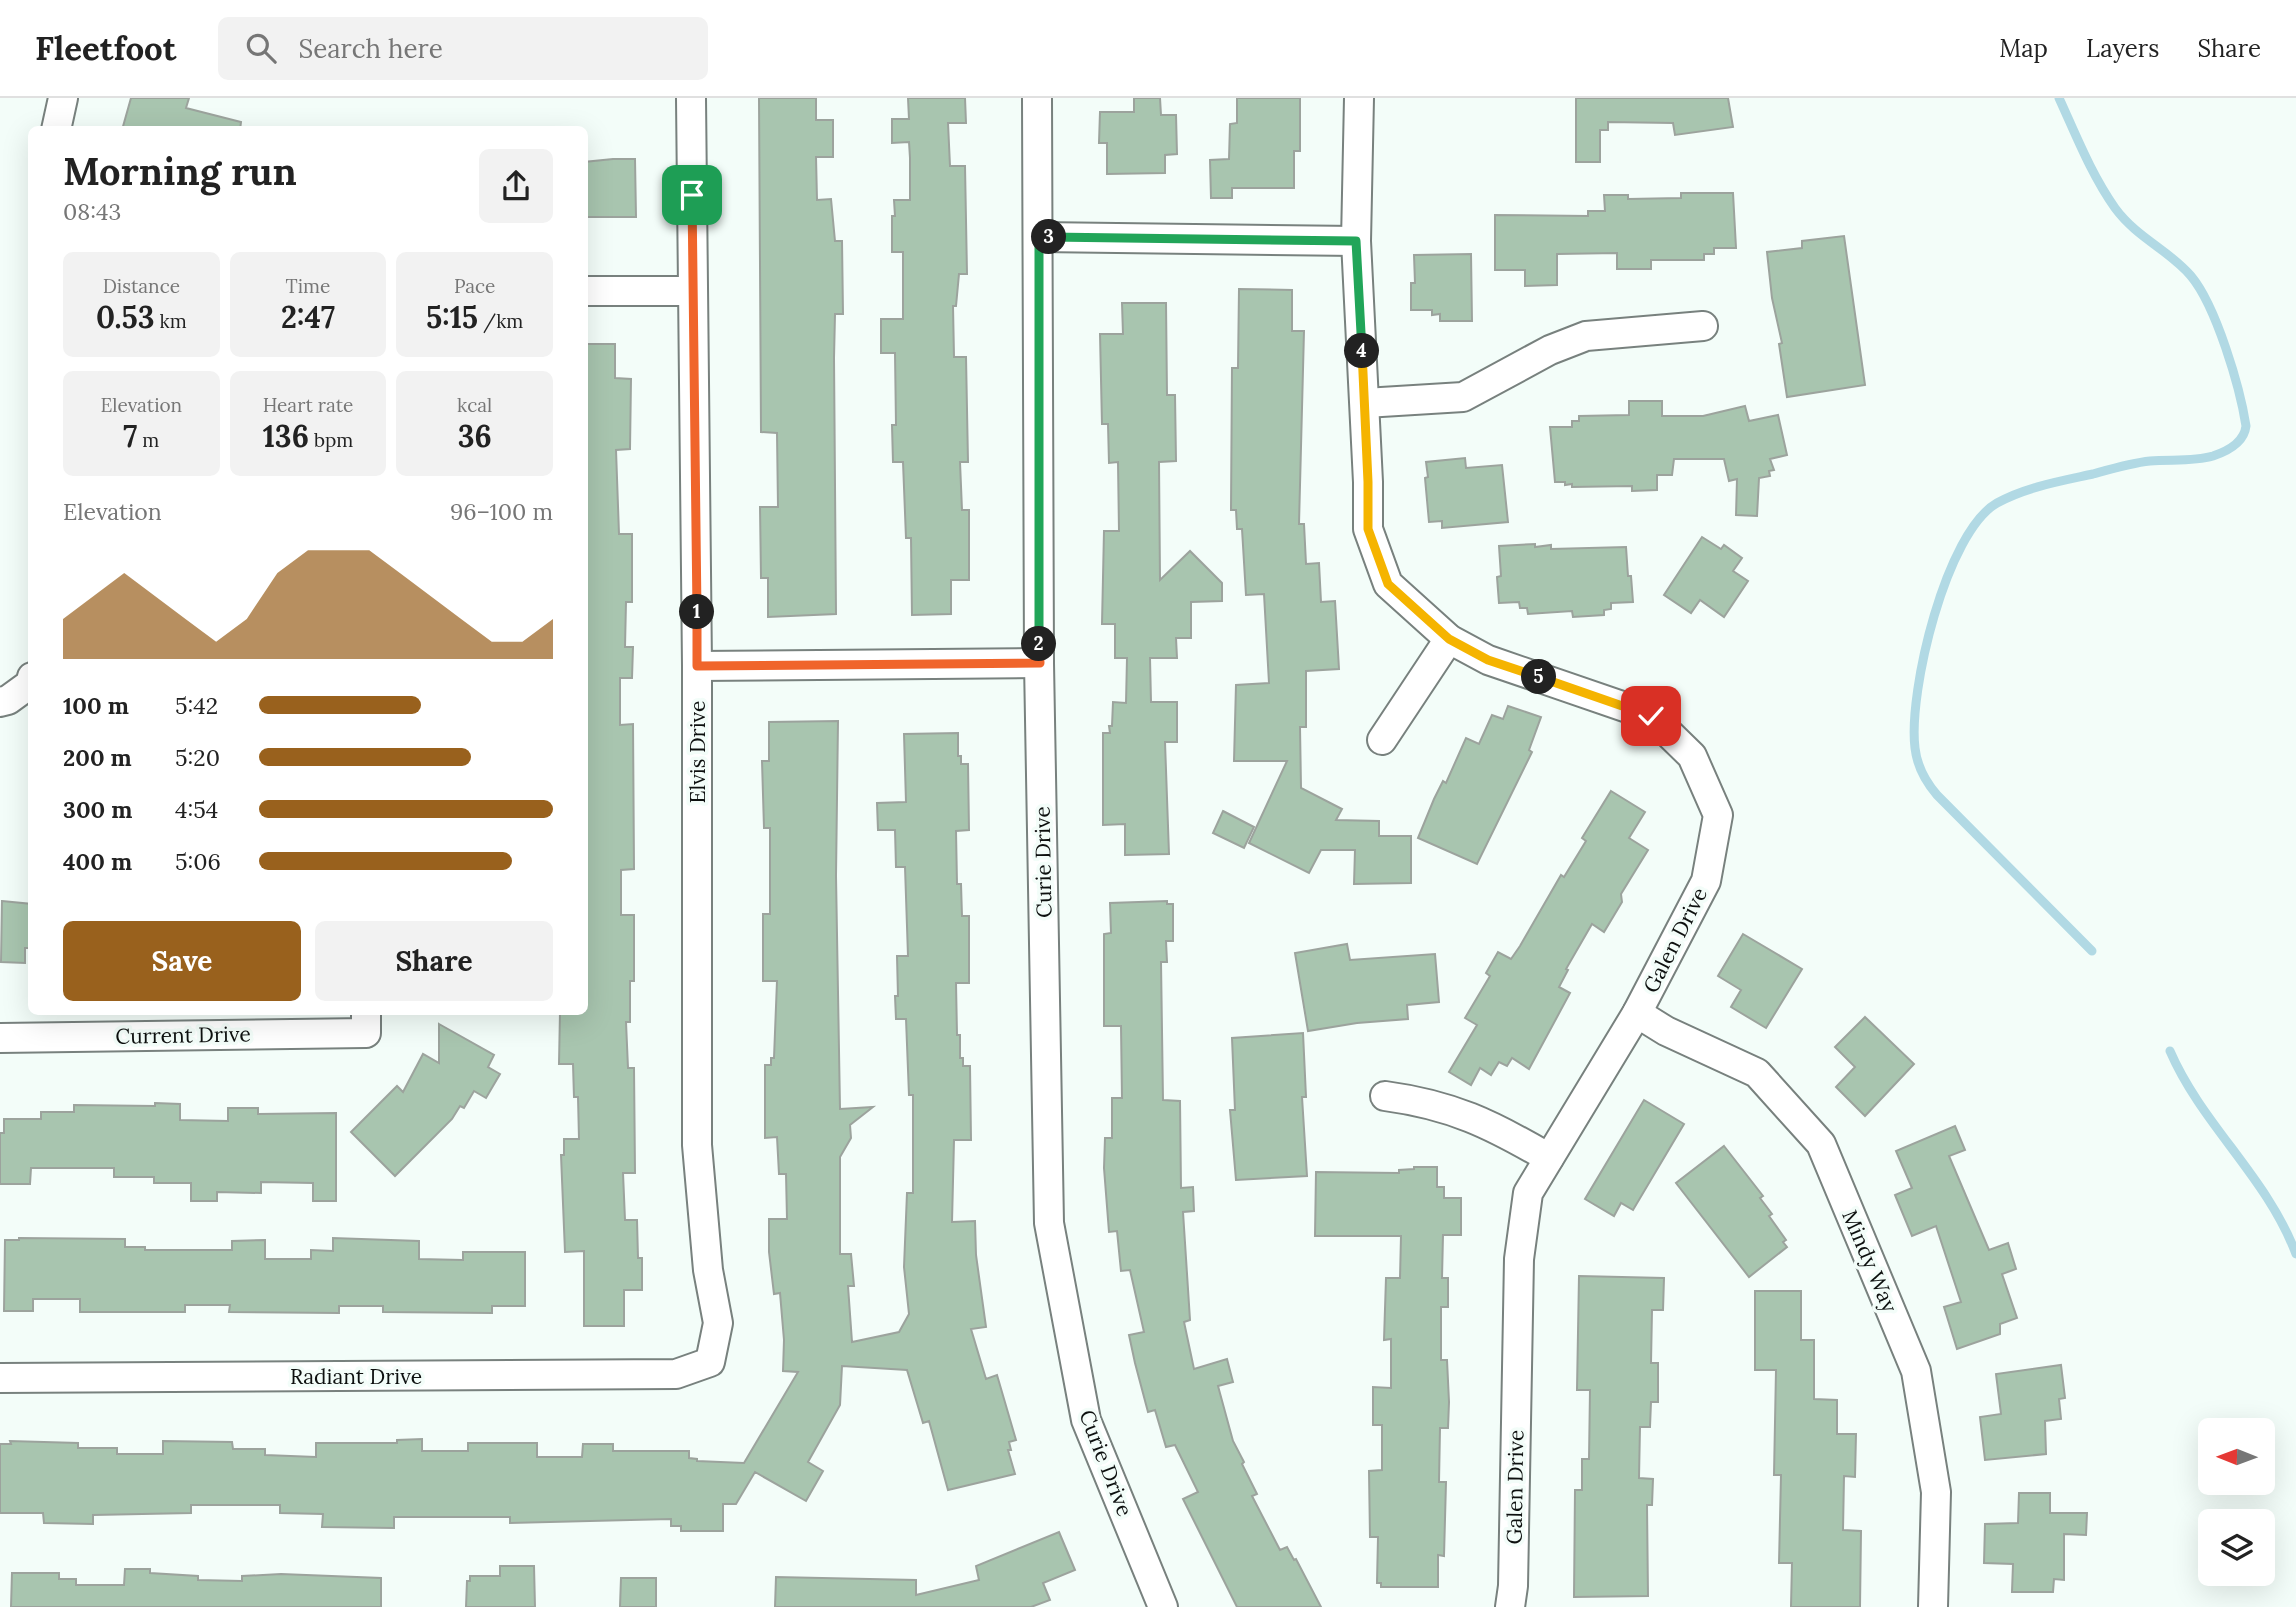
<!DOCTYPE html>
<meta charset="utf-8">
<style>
body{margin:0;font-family:Lora,serif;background:#f2f2f2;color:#222;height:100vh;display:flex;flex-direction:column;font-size:26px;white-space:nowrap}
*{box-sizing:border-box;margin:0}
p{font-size:23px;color:#767676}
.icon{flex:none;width:38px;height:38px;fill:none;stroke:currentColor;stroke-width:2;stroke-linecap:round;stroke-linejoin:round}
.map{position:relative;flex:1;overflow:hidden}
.side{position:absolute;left:28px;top:28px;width:560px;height:889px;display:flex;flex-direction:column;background:#fff;border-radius:10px;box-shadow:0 7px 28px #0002}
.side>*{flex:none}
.needle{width:46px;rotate:271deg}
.fabs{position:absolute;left:2198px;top:1320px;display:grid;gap:14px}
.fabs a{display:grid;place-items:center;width:77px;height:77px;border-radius:10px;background:#fff;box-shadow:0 7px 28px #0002;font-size:35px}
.pin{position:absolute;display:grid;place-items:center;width:60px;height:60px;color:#fff;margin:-30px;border-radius:14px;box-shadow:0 4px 10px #0006}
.km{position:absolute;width:35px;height:35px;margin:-18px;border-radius:50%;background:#222;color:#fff;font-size:19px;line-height:35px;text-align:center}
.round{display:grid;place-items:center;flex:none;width:74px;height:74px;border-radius:10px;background:#f2f2f2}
.headline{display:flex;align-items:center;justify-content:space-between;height:119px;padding:0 35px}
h1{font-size:38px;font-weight:800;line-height:52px}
.figures{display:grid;grid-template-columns:repeat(3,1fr);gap:10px;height:119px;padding:7px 35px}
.figures div{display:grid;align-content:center;border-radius:10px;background:#f2f2f2;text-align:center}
.figures b{font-size:30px;font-weight:800}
.figures small{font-size:19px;font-weight:400}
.figures p{font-size:19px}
.chart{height:196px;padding:14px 35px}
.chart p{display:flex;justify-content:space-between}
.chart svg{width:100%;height:126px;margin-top:7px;fill:#99611d;opacity:.7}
.primary-button{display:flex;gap:14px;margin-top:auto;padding:14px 35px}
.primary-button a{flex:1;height:80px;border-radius:10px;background:#99611d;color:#fff;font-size:28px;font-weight:800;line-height:80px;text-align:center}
.primary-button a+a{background:#f2f2f2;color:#222}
ul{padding:0 35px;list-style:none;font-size:23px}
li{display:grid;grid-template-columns:112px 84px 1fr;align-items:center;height:52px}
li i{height:18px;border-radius:9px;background:#99611d}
header{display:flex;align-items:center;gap:42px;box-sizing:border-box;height:98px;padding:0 35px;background:#fff;border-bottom:2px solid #e0e0e0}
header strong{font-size:33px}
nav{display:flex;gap:38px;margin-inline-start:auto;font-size:24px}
.search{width:490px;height:63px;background:#f2f2f2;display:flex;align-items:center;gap:18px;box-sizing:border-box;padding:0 24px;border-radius:10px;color:#767676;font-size:26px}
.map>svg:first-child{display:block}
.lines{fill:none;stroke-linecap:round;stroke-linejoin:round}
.stream{stroke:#b1d9e4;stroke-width:9}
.building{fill:#a8c5af;stroke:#9ca39d;stroke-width:2}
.minor-casing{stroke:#78817e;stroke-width:32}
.minor{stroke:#fff;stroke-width:28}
.split-1-casing{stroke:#fff;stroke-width:14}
.split-2-casing{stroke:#fff;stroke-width:14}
.split-3-casing{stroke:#fff;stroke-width:14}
.split-4-casing{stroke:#fff;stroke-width:14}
.split-5-casing{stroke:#fff;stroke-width:14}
.split-6-casing{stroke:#fff;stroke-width:14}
.split-1{stroke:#f0652b;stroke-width:9}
.split-2{stroke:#f0652b;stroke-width:9}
.split-3{stroke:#22a559;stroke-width:9}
.split-4{stroke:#22a559;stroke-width:9}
.split-5{stroke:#f5b400;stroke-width:9}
.split-6{stroke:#f5b400;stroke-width:9}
.labels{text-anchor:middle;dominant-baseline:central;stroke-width:7;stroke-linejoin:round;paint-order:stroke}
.street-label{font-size:21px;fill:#0d100f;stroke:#f3fdf9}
</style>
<header>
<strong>Fleetfoot</strong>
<div class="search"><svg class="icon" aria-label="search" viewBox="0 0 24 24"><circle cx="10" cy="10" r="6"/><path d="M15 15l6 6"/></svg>Search here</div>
<nav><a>Map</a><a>Layers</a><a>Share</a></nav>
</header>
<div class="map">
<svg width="2296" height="1509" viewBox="0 0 2296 1509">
<rect width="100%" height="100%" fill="#f3fdf9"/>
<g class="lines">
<g class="stream">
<path d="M2059,0c17,37 32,76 56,110 22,30 54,42 76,68 25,30 49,111 55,150 -2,17 -18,25 -33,30 -20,6 -43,3 -63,5 -19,2 -39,8 -57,13 -32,7 -67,13 -96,29 -51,29 -89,189 -82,245 2,18 10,33 22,47l155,156"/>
<path d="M2170,953c32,74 97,126 126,203"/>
</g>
</g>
<g class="building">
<path d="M131,0h58l-3,10 55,14 -1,8h-118z"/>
<path d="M759,0h57v22h17v37h-17l1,43 14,-1 4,42h7l1,73h-8l-1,44 2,256 -68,3v-39h-7l-1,-71h18l-1,-74 -16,-1z"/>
<path d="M908,0h57l1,25h-18l2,43h15l2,108h-8l-3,32h-3l1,51h12l2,105h-8l2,48h7v70h-18v34l-39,1 -1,-77h-5l-3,-76h-10l-1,-37h4l-1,-72h-14v-34h22v-67h-11v-36h3l-1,-16h16v-42l-1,-16 -17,1v-24h17z"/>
<path d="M1134,0h26l1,17h15l1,39 -12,1v18l-58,1v-31h-8l1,-31h34z"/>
<path d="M1237,0h63v53h-6v37h-62v10h-21l-1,-38 19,-1 1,-35 7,-1z"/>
<path d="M1576,0h152l5,29 -58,8 -2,-12 -65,-1v8h-8v32h-24z"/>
<path d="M613,61h22l1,58h-52v-55z"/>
<path d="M1681,95h52l3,55h-22v6h-10v6h-53v9h-34v-16l-60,1v31l-32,1v-16h-30v-55l93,1v-5h17l-1,-16h24v4l53,-1z"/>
<path d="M1844,138l21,149 -78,12 -8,-53 3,-1 -10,-45 -5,-46 35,-4v-7z"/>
<path d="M1471,156l1,67h-32v-7l-8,1v-5h-21v-27h4l-1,-28z"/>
<path d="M1239,191l53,1v41h12l-5,193h5l2,40 13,-1 2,39 14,-1 4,68 -33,2v56h-6l1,61 41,21 -6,11 43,1v15h32v47l-57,1 1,-34h-34l-12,23 -60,-30 38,-82h-53l2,-76 33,-2 -5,-89 -18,1 -4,-66h-5l-1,-19h-5l1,-142h6z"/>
<path d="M1122,205h44l1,92h8l1,66 -17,1 1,118 30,-29 32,32v18l-31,1v36h-15l1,20h-27l1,44h26v40h-12l4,112 -44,1v-31l-22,1v-92h7l-1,-7h3l1,-24 13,1 1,-45h-12v-34h-13l2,-93h15l-1,-69 -9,1 -1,-39h-6l-2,-90h23z"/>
<path d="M584,246h31v34l16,1 -1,70 -14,1 3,84h13v68h-6l-1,45h8l-1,31h-12v47l13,-1 1,145 -13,1v45h13v66h-4v41h-4l2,46h6l1,105h-12l2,47h12l1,38h4v32h-18v36h-40v-75l-19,1 -4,-97h3v-16h15l-1,-42h-4l-1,-33h-14l1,-52h24z"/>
<path d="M1629,303h33v15h41l42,-10 4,15 29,-6 9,40 -17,4 4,11 -5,1 1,5 -11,2 -2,38 -21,-1 1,-36 -8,2 -5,-22h-50l-2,16h-15v15l-25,1v-5l-60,1v-3l-7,1v-3h-10l-5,-55h22v-6h7v-5l50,-1z"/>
<path d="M1465,360l1,10 36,-3 6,57 -66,6v-7l-13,1 -4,-44 3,-1 -2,-15z"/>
<path d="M1702,439l19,12 3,-4 18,13 -9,13 15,10 -24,36 -24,-17 -9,13 -27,-18z"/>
<path d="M1535,446v3l16,-2v4l75,-2 2,29h3l2,26 -22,1v6l-7,1v5l-31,2 -1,-6 -44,3 -1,-6h-7l-1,-6 -20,1 -2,-26 4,-1 -2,-30z"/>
<path d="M1508,608l33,11 -12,33 3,2 -55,112 -59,-26 16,-39 9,-18 3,2 20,-45 13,6 13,-29 11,4z"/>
<path d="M838,623l-2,155 4,233 33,-2 -23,18 1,13 -11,19v97h11l3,32h-6l4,56 47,-10 10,-18 -5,-47 3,-74h6v-98h-4l-3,-76h-10l-1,-23h3l-1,-40h11l-3,-89h-9l-1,-37h-17l-1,-27 29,-1 -2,-68 54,-1v23h3v8h7l1,66 -13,1 1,53h4l1,32h7v67h-13l1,52h3v23h3v8h7l1,74h-17l-2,82 23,-1 1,34 10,72 -15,2 15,50 11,-4 19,65 -7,2 2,8h-3l7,24 -67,16 -19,-69 -6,2 -16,-53 -65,-4 -2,39 -32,57 15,9 -17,30 -51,-29 -19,32h-13v27h-42v-5h-10v-7l-161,4v-6h-116v11l-72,-1 1,-13 -43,-1v-8h-89v8l-98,2v9l-49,-1 -1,-10h-43v-69h11l-1,-3 68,2v5h39v6h46v-13l69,1 1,7h32v6l51,2v-14h81v-3l25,-1v12h46v-8h69v14h45l1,-13h30v7h76v7l8,1v2l47,2 54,-91 -15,-1 1,-31 -4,-47 -6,1 -5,-42v-33h18l-1,-45h-7l-2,-37 -12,1v-73h6v-7h3l3,-77h-14v-67h7v-86h-6l-2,-67h7v-39z"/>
<path d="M1611,693l34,21 -16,26 19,12 -27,44 1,8 -18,30 -12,-8 -26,45 2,1 -9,17 11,6 -41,76 -17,-11 -5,8 -8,-4 -8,13 -11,-7 -9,17 -22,-13 28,-47 -12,-7 25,-42 -4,-3 12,-21 13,7 9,-13 41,-71 3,2 22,-36 -4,-3z"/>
<path d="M1223,713l31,16 -10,21 -31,-15z"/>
<path d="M2,803l30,3v44h-7v15l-24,-1z"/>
<path d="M1167,803v3h6v37h-7l1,21h-6l2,138 17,1 1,87 12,-1 1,24 -11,1 7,108 -6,2 10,47 33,-10 6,23 -15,4 15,55 11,21 -2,2 15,30 -5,2 28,54 7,-3 7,13 2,-1 25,48h-84l-54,-108 15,-7 -23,-47 -9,2 -11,-37 -7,2 -13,-49 -6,-28 15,-3 -14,-62 -9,1 -4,-40 -8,1 -5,-64 1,-30h7v-40h10l-1,-72h-17v-92l7,-1 -1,-30z"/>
<path d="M1743,836l59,35 -36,59 -35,-21 10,-17 -23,-14z"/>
<path d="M1347,846l3,16 85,-6 4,48 -32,3 1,14 -51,4 -49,8 -13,-78z"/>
<path d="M1865,919l49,47 -49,52 -29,-29 19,-20 -20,-20z"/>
<path d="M439,926l55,31 -6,12 12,7 -14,24 -12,-7 -10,17 -4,-2 -8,13 -57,57 -44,-44 46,-46 6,6 20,-38 16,9z"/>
<path d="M1303,935l3,64h-4l5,79 -71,4 -6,-70h5l-3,-72z"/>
<path d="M1644,1002l40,24 -51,86 -12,-7 -7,13 -29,-17z"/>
<path d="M155,1005l25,1v16l48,1v-13h30v6l78,-1v88h-23v-18l-52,-1v11l-44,-1v9h-26v-18h-37v-6h-40v-9h-83l-1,16h-30v-51h4v-14h37v-7h33v-7l81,1z"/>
<path d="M1955,1028l10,24 -16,6 40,94 19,-7 8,26 -14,5 15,44 -17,6v10l-43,15 -13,-42 17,-5 -25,-76 -24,10 -17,-41 17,-7 -16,-37z"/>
<path d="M1724,1048l39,50 -3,2 12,16 -3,2 17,24 -3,2 4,5 -38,30 -73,-94z"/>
<path d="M1414,1069h23v20h7v11h17v37h-18l-1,43h6v29h-7v53h6l2,42 -1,26h-8l-1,54h7l-2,74 -6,-1v32h-57v-4h-4l1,-46h-8l-1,-66 13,-1v-45h-9v-38l18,1v-49l-7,1 2,-62h14l1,-42h-86l1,-64 83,1v-3l15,-1z"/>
<path d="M19,1140l106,1v8h20v3h87v-9l33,-1v19h46v-9l22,1v-13l86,3v18l44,1v-8h62v54h-33v7l-109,-1v-6h-44v7l-110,-1 1,-7h-45v7h-105v-13h-47v12h-29l1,-71h14z"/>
<path d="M1579,1178l85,2 -1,32h-11l-1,53h7v39h-7l-1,25h-10l-1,51 14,1 -1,26h-5l1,91 -74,1 1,-107h7v-31h7l1,-69h-13z"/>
<path d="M1755,1193h46v49h13v59l23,1v34h19l-1,43 -11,-1 -1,54 18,1 -1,76h-69l1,-44h-13l2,-88h-7l2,-105h-21z"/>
<path d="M2061,1267l4,33 -6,1 2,20 -16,2 1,33 -61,6 -5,-43 21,-3 -5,-40z"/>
<path d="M2019,1395h31v20h37l-1,22 -22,-1v46l-10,-1 -1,13h-41l1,-28 -29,-1 1,-39 33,-1z"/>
<path d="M1059,1434l16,38 -32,13 7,17 -19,7h-256l1,-30 140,3v15l63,-15 -3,-14z"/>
<path d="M500,1468h34l1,41h-69l1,-26h3v-5h30z"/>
<path d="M125,1471h25v4l48,3v4l44,1v-5l39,-2 100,4v29h-370l1,-34h47v6h17v6h48z"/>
<path d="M621,1480h35v29h-36z"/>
</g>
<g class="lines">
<g class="minor-casing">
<g id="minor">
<path d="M1037,0l2,565 10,560 37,197 77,187"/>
<path d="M1359,0l-3,143 12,241v47l20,55 61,55 39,21 163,56 41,40 26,59 -12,66 -69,132 -109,180 -9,66 -6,327 -3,21"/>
<path d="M56,32l7,-32"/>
<path d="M1039,139l317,4"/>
<path d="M584,193h109"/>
<path d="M1365,305l98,-6 87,-47 36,-14 117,-10"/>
<path d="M697,568l342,-3"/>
<path d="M0,604l8,-2 22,-16 2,-7"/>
<path d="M1382,642l67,-101"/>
<path d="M1637,915l29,18 91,42 64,71 95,227 20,121 -3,115"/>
<path d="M0,940l366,-5v-21"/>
<path d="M1385,998c67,9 106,28 164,62"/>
<path d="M0,1280l676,-4 34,-12 8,-39 -10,-53 -11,-125v-479l-6,-568"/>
</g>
</g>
<use href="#minor" class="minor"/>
</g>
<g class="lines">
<g class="split-1-casing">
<path id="split-1" d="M692,97l5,417"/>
</g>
<g class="split-2-casing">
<path id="split-2" d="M697,514v54l343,-3 -1,-19"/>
</g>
<g class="split-3-casing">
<path id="split-3" d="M1039,546v-407h10"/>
</g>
<g class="split-4-casing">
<path id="split-4" d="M1049,139l307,4 6,110"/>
</g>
<g class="split-5-casing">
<path id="split-5" d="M1362,253l6,131v47l20,55 61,55 39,21 51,17"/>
</g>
<g class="split-6-casing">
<path id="split-6" d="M1539,579l112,39"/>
</g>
<use href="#split-1" class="split-1"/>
<use href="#split-2" class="split-2"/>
<use href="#split-3" class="split-3"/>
<use href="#split-4" class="split-4"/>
<use href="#split-5" class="split-5"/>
<use href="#split-6" class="split-6"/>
</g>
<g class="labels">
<g class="street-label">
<text transform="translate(697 654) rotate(-90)">Elvis Drive</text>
<text transform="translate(1043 764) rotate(-91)">Curie Drive</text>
<text transform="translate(1675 842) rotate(-63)">Galen Drive</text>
<text transform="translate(183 937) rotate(-1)">Current Drive</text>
<text transform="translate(1870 1163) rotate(67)">Mindy Way</text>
<text x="356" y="1278">Radiant Drive</text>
<text transform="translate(1106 1365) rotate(69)">Curie Drive</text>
<text transform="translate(1515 1389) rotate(-89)">Galen Drive</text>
</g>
</g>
</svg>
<div class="fabs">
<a><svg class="needle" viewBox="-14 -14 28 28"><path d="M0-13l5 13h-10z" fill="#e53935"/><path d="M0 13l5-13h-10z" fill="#767676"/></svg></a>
<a><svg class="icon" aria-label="layers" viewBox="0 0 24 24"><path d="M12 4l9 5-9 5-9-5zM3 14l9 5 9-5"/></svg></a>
</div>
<div class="pin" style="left:692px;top:97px;background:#1e9e55"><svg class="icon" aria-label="arrive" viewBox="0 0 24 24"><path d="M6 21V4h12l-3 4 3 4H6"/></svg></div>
<div class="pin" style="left:1651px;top:618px;background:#d93025"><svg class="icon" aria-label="check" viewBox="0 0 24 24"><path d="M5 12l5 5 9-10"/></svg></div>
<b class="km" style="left:697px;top:514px">1</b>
<b class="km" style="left:1039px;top:546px">2</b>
<b class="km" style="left:1049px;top:139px">3</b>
<b class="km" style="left:1362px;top:253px">4</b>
<b class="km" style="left:1539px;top:579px">5</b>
<section class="side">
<div class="headline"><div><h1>Morning run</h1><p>08:43</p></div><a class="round"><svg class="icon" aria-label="share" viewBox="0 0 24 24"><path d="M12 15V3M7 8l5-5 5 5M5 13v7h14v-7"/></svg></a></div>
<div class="figures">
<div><p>Distance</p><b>0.53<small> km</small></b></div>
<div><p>Time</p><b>2:47</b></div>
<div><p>Pace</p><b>5:15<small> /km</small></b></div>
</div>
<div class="figures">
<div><p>Elevation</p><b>7<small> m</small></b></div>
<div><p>Heart rate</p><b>136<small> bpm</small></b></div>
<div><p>kcal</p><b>36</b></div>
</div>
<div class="chart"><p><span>Elevation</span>96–100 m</p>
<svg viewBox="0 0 160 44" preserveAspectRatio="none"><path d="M0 44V30L10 22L20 14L30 22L40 30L50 38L60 30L70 14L80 6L90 6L100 6L110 14L120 22L130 30L140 38L150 38L160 30V44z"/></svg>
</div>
<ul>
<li><b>100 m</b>5:42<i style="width:55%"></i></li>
<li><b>200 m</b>5:20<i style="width:72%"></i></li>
<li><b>300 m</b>4:54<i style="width:100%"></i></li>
<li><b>400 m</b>5:06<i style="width:86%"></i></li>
</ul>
<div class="primary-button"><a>Save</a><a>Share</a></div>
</section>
</div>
